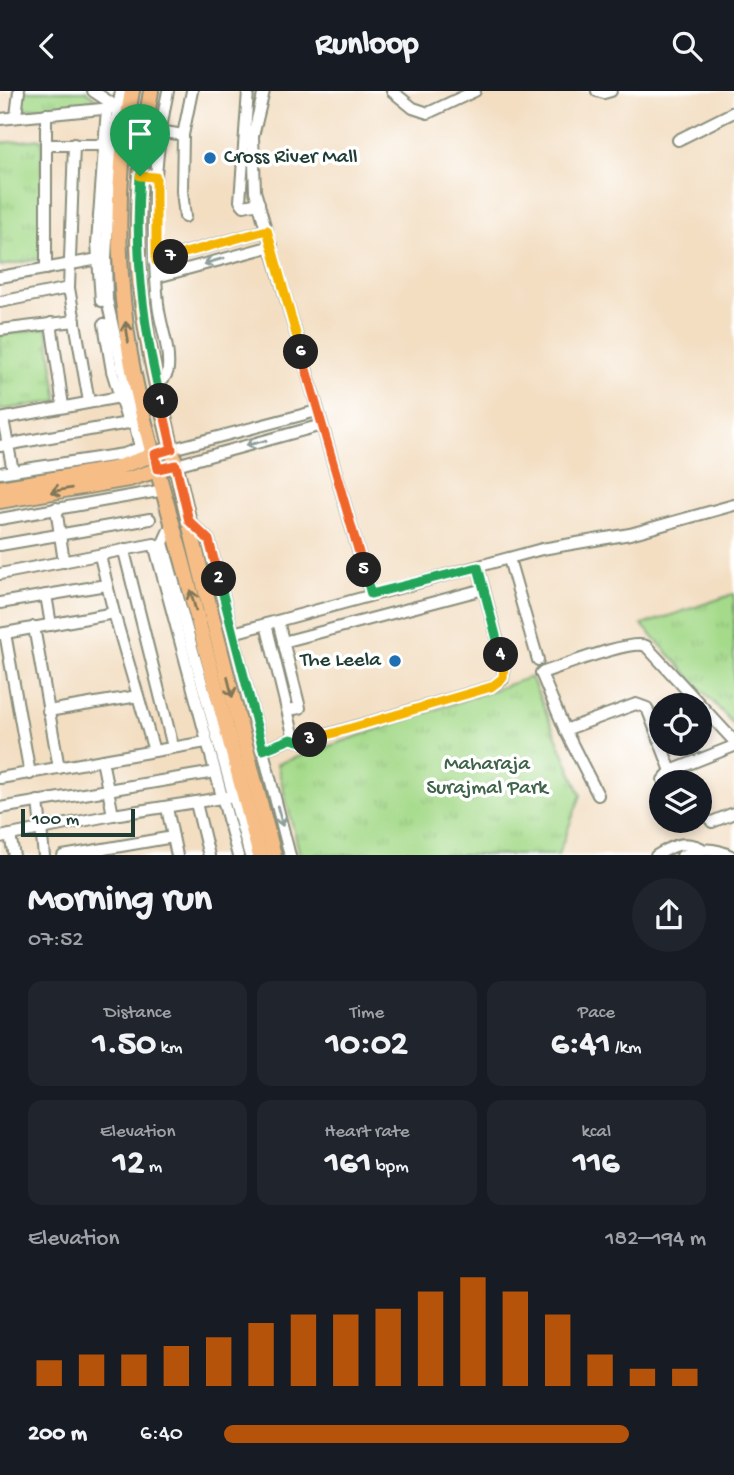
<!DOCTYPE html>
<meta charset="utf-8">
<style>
body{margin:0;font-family:"Gochi Hand",sans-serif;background:#20242c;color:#f1f3f6;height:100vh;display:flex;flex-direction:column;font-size:26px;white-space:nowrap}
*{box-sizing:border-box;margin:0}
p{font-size:23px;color:#9ea1a6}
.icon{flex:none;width:38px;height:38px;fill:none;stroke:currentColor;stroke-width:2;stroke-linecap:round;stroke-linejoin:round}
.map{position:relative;height:764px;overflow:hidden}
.sheet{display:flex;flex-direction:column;background:#171b24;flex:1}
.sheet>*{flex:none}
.fabs{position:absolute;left:649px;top:602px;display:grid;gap:14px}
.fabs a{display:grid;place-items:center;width:63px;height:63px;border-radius:50%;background:#171b24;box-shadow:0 4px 10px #0003;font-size:35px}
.scale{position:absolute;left:21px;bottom:18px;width:114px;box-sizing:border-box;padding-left:7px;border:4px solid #1f3d34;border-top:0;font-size:19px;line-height:24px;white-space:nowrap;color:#1f3d34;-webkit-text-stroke:5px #fff;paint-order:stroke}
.pin{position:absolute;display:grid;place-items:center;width:60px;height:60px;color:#fff;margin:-72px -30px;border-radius:50% 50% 50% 0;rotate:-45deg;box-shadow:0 0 7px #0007}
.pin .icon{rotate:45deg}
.km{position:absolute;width:35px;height:35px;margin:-18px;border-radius:50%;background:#222;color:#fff;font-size:19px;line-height:35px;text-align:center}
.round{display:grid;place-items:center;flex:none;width:74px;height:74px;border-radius:37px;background:#20242c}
.head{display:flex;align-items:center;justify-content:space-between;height:119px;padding:0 28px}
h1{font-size:38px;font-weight:700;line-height:52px}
.metrics{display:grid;grid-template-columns:repeat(3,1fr);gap:10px;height:119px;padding:7px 28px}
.metrics div{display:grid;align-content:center;border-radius:14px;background:#20242c;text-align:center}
.metrics b{font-size:35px;font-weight:700}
.metrics small{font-size:19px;font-weight:400}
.metrics p{font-size:19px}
.chart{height:196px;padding:14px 28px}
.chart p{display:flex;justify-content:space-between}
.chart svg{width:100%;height:126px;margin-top:7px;stroke:#b45309;stroke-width:6}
ul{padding:0 28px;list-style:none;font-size:23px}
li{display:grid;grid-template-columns:112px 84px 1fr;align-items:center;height:52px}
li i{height:18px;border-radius:9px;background:#b45309}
header{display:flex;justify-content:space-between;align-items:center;height:91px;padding:0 28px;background:#171b24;font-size:32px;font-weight:700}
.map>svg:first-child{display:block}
.park{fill:url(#park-tufts);stroke:#628c5f;stroke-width:2}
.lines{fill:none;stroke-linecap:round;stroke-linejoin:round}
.minor-casing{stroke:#898e7b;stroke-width:14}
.major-casing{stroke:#898e7b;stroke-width:18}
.minor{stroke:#fff;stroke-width:10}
.major{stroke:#f6be86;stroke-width:14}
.oneway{stroke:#8f9e9a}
.oneway2{stroke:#807759}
.split-1-casing{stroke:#fff;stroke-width:14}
.split-2-casing{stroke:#fff;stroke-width:14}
.split-3-casing{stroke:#fff;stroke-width:14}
.split-4-casing{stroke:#fff;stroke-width:14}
.split-5-casing{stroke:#fff;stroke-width:14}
.split-6-casing{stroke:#fff;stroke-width:14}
.split-7-casing{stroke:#fff;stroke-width:14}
.split-8-casing{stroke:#fff;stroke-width:14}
.split-1{stroke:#22a559;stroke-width:9}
.split-2{stroke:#f0652b;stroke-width:9}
.split-3{stroke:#22a559;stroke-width:9}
.split-4{stroke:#f5b400;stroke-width:9}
.split-5{stroke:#22a559;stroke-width:9}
.split-6{stroke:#f0652b;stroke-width:9}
.split-7{stroke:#f5b400;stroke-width:9}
.split-8{stroke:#f5b400;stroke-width:9}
.poi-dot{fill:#1f6fb2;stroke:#fff;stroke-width:2.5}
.labels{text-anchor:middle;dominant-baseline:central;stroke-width:7;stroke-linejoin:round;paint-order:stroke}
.poi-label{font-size:21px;fill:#1f3d34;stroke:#fff;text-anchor:start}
.park-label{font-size:21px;fill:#40644a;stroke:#fff}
</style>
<header><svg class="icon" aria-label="back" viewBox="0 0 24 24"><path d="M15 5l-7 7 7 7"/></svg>Runloop<svg class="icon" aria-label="search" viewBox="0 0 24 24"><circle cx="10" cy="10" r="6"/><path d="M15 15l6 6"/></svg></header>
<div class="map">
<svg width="734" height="765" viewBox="0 0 734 765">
<defs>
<pattern id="park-tufts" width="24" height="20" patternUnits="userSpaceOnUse" patternTransform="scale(1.75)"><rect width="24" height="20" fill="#a5da8a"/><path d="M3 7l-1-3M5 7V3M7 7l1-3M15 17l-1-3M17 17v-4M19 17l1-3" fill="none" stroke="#8ebc78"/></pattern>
</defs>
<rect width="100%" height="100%" fill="#fff"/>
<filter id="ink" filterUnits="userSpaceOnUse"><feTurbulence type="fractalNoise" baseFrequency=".0143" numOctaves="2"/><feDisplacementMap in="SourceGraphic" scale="14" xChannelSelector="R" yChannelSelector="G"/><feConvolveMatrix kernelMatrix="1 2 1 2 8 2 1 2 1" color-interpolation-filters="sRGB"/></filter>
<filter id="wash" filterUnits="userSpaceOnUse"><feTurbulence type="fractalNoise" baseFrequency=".00686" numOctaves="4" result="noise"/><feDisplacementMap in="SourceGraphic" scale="28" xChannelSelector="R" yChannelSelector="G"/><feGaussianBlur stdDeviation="1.57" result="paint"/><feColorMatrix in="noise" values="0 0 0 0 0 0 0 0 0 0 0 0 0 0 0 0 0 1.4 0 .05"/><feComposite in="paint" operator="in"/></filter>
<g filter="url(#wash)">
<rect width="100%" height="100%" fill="#f3dec2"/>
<g class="park">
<path d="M17,0h69l15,11 -84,8z"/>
<path d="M42,48l-1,120 -41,7v-123z"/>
<path d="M47,237l11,73 -58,9v-75z"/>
<path d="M734,503v131l-92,-100z"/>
<path d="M531,586l50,118 -23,60h-258l-23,-91z"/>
</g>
</g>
<g filter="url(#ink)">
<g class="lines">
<g class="minor-casing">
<g id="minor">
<path d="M93,0l24,16"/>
<path d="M248,0l-8,110 4,5 15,-3"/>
<path d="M264,0l-11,45 2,55 116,404"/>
<path d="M392,0l21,17 15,5 47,-22"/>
<path d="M597,0l7,2 7,-2"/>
<path d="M16,25l3,-25"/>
<path d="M0,28l112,-11"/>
<path d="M159,40l24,4 -1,56 3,26"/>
<path d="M183,44l9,-44"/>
<path d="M678,49l56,-28"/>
<path d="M74,53l-5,144 20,114"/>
<path d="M47,54h56"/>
<path d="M156,170l111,-31"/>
<path d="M46,178v-155"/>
<path d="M0,186l104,-19"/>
<path d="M157,186l115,-31"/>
<path d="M101,210l-4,-58 10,-135"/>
<path d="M0,211l69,-14"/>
<path d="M51,232l12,83"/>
<path d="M0,239l75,-9"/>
<path d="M157,294c5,-5 11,-10 11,-17 2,-21 -8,-43 -10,-64 -7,-71 -5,-143 10,-213"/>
<path d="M0,328l120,-22"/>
<path d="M3,328l10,52"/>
<path d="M0,355l128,-23 -16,-52 -8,-47"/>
<path d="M172,358l145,-38"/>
<path d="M176,374l146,-40"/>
<path d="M0,382l124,-19 16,-6 -33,-148 -1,-42 6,-113 9,-54"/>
<path d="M56,417l8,54"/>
<path d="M0,428l164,-29"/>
<path d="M189,430l20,19 81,316"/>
<path d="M172,432l-9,20 87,313"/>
<path d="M0,454l150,-26"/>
<path d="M124,460l49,196"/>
<path d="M100,465l14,57 40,138"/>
<path d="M509,468l29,101"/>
<path d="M0,483l154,-30 84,312"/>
<path d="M46,504l5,30"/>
<path d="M0,512l106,-18"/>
<path d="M278,530l22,87 -12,2"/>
<path d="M34,536l25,141"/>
<path d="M5,542l25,141"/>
<path d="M233,542l309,-84 88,-15 104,-29"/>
<path d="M0,543l114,-21"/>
<path d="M283,551l201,-53"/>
<path d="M48,620l90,-15"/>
<path d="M565,639l71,-26 11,4 24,63"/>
<path d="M291,648l11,3 189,-55 12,-8 1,-14 -26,-98"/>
<path d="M263,659l28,-11 2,-5 -27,-110"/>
<path d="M102,669l11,55"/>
<path d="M0,687l206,-36"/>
<path d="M663,689l8,-9 63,-25"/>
<path d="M598,704l-33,-65 -24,-57c20,-6 89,-34 105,-27l88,95"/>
<path d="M38,710l6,55"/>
<path d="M196,712l13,53"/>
<path d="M0,717l215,-36"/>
<path d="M167,717l10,48"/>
<path d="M712,731l22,-9"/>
<path d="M10,744l4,21"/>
<path d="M0,746l113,-22 115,-18"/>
<path d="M63,765l110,-19"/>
<path d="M656,765c16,-10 26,-16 45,-8"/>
<path d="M682,765c18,-8 31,-9 49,0"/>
</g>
</g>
<g class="major-casing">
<g id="major">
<path d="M132,0c-17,87 -16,176 -2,263 12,68 34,138 52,205 26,99 52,198 78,297"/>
<path d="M151,0c-12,69 -18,141 -9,212 9,68 28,135 43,202 27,118 59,234 89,351"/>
<path d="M0,397l113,-19 49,-17"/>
<path d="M0,410l129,-22 38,-12"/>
</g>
</g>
<use href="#minor" class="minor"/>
<use href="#major" class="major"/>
</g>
<defs><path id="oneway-shaft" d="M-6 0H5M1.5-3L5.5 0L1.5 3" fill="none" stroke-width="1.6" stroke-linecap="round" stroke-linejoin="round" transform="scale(1.75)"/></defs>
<g class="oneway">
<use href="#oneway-shaft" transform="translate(214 170) rotate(164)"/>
<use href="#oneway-shaft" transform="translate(256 352) rotate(165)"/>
<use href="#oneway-shaft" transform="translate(280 725) rotate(75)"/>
</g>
<g class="oneway2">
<use href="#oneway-shaft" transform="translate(127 241) rotate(-98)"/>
<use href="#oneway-shaft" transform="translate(61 399) rotate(170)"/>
<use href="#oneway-shaft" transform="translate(193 509) rotate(-105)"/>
<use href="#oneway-shaft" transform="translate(230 596) rotate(76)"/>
</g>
</g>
<g class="lines" filter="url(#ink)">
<g class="split-1-casing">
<path id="split-1" d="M140,85c-6,76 3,151 21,225"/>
</g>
<g class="split-2-casing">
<path id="split-2" d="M161,310l11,48 -17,5 3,15 18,-4 13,56 20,19 10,39"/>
</g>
<g class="split-3-casing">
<path id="split-3" d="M219,488l44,171 28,-11 11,3 8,-2"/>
</g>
<g class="split-4-casing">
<path id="split-4" d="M310,649l181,-53 12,-9 1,-13 -3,-10"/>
</g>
<g class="split-5-casing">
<path id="split-5" d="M364,479l7,24 107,-27 23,88"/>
</g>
<g class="split-6-casing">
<path id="split-6" d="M301,261l63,218"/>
</g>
<g class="split-7-casing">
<path id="split-7" d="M171,166l96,-27 34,122"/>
</g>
<g class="split-8-casing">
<path id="split-8" d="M140,85l16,1v84l15,-4"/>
</g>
<use href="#split-1" class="split-1"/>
<use href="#split-2" class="split-2"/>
<use href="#split-3" class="split-3"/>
<use href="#split-4" class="split-4"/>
<use href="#split-5" class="split-5"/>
<use href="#split-6" class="split-6"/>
<use href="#split-7" class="split-7"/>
<use href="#split-8" class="split-8"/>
</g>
<g class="poi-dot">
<circle cx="210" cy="67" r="7"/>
<circle cx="395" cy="570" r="7"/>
</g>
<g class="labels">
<g class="poi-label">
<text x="224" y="67">Cross River Mall</text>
<text x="381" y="570" text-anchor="end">The Leela</text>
</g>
<g class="park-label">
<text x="487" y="674">Maharaja<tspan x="487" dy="24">Surajmal Park</tspan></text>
</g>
</g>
</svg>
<div class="fabs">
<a><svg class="icon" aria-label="locate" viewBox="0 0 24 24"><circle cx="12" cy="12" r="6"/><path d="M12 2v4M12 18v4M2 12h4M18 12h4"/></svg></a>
<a><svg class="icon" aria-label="layers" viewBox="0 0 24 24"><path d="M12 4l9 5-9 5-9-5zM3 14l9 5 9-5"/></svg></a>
</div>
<div class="scale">100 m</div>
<div class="pin" style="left:140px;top:85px;background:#1e9e55"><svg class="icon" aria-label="arrive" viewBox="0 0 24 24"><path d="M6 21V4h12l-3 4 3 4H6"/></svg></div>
<b class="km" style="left:161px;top:310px">1</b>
<b class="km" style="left:219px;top:488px">2</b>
<b class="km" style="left:310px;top:649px">3</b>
<b class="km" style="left:501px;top:564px">4</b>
<b class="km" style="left:364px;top:479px">5</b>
<b class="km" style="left:301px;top:261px">6</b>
<b class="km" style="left:171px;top:166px">7</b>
</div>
<section class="sheet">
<div class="head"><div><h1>Morning run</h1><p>07:52</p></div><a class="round"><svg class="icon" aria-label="share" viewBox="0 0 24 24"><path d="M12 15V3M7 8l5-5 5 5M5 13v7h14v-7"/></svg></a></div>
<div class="metrics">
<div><p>Distance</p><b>1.50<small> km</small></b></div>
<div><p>Time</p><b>10:02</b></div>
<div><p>Pace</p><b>6:41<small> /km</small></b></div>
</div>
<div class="metrics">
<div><p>Elevation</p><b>12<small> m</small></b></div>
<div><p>Heart rate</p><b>161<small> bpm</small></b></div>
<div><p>kcal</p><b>116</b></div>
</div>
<div class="chart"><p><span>Elevation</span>182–194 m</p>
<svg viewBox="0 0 160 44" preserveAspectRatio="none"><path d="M5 44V35M15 44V33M25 44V33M35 44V30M45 44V27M55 44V22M65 44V19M75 44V19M85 44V17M95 44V11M105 44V6M115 44V11M125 44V19M135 44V33M145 44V38M155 44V38"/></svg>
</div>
<ul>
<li><b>200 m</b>6:40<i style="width:84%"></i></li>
</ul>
</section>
